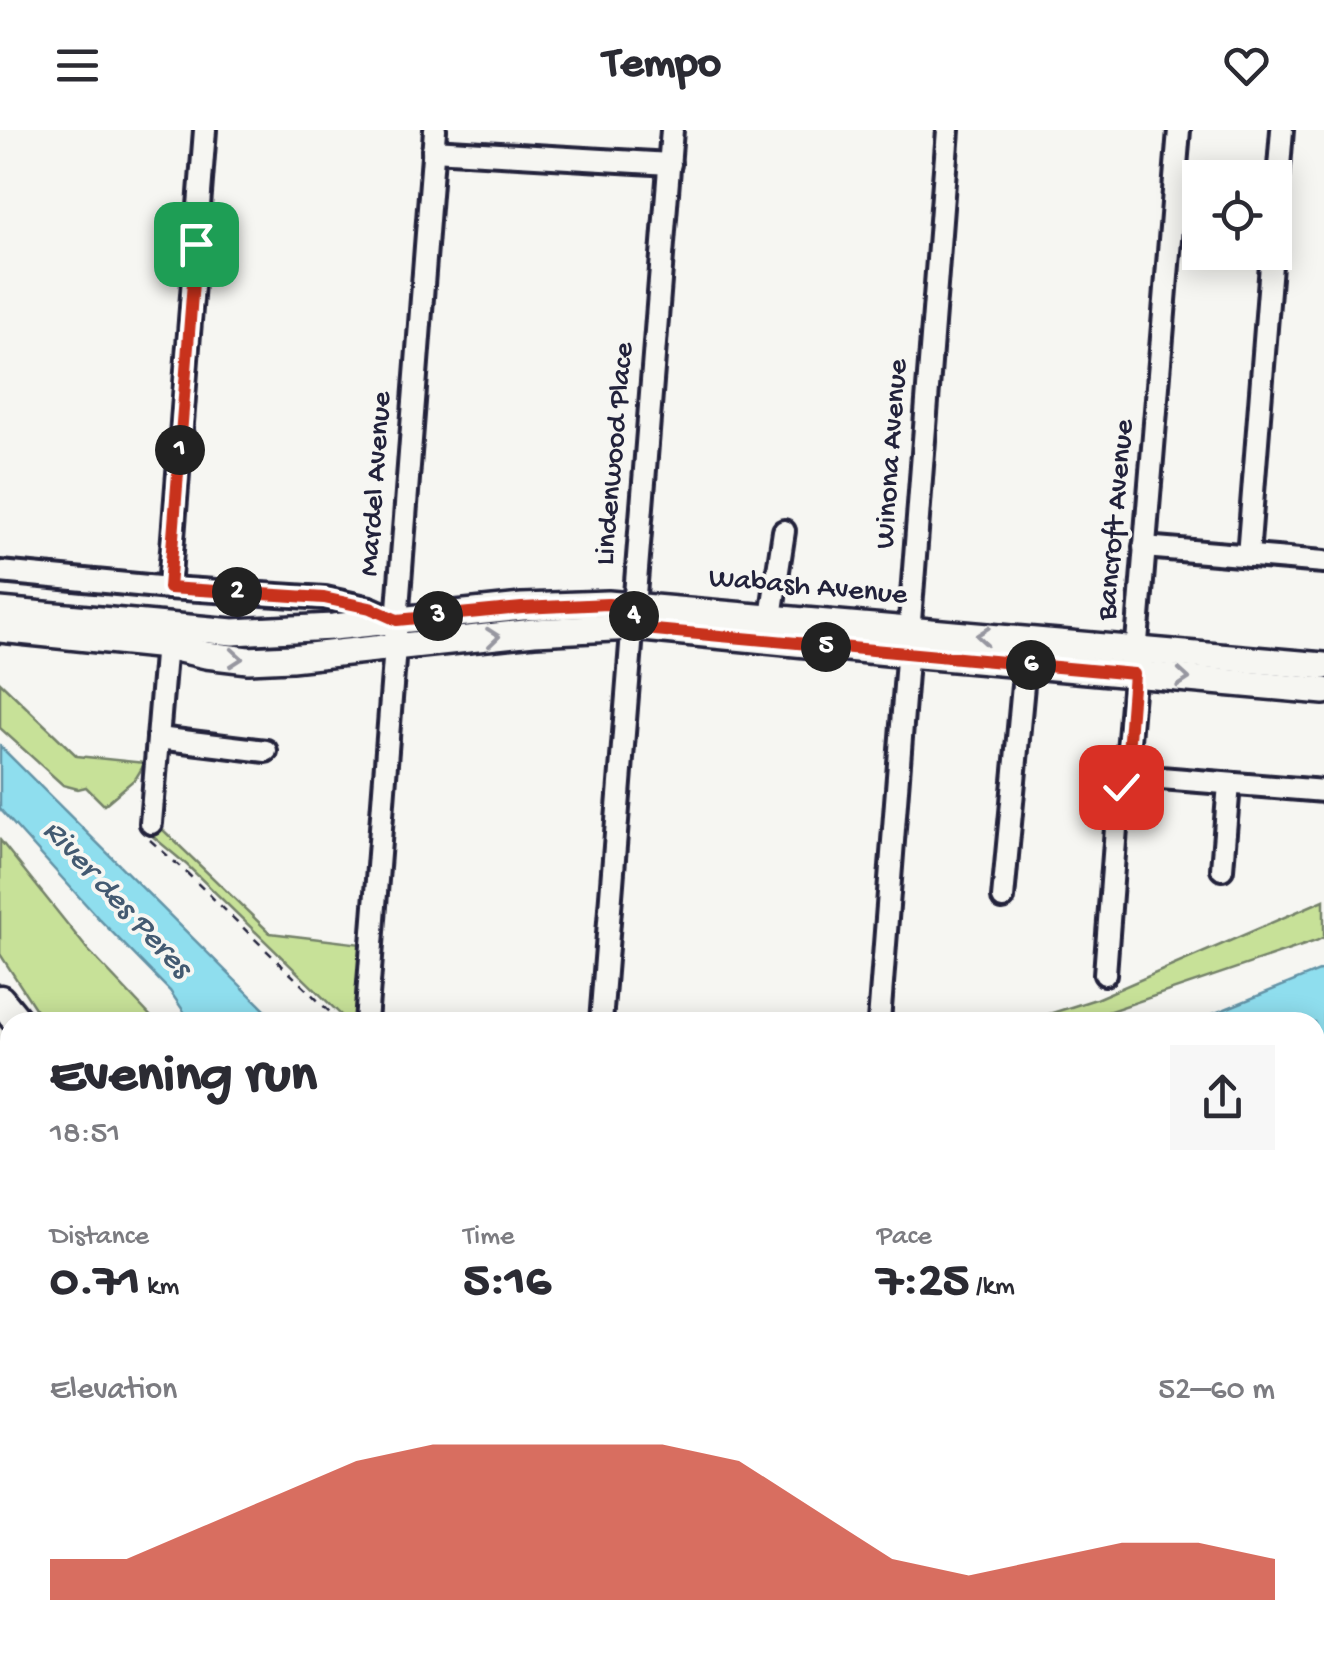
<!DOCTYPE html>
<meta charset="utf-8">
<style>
body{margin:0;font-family:"Gochi Hand",sans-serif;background:#f7f7f7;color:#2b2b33;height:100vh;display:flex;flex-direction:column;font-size:38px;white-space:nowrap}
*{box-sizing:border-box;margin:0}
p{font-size:32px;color:#7c7c81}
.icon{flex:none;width:55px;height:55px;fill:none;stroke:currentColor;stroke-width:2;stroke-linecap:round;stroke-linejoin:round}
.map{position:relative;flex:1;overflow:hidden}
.sheet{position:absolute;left:0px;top:882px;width:1325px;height:642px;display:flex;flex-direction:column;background:#fff;border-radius:30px 30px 0 0;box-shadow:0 5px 25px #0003}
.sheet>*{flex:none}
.buttons{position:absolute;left:1182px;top:30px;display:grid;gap:20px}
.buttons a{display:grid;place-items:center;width:110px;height:110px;border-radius:0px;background:#fff;box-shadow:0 5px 25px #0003;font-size:50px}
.pin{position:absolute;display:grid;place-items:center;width:85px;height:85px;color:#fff;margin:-42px;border-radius:20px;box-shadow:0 5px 15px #0006}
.km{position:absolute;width:50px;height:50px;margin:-25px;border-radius:50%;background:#222;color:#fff;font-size:28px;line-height:50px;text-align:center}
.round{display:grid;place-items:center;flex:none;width:105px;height:105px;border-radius:0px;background:#f7f7f7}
.summary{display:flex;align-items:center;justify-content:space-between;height:170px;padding:0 50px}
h1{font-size:55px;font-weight:700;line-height:75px}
.figures{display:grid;grid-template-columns:repeat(3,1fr);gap:15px;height:170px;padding:10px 50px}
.figures div{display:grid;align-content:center}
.figures b{font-size:50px;font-weight:700}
.figures small{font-size:28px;font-weight:400}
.figures p{font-size:28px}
.chart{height:280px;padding:20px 50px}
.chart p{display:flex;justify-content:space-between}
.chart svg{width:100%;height:180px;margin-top:10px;fill:#c8321e;opacity:.7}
header{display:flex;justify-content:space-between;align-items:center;height:130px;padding:0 50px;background:#fff;font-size:45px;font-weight:700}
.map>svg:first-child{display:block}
.built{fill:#f4ebda}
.green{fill:#c7e198;stroke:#74826a;stroke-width:2.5}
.water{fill:#8fdeee;stroke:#6393a6;stroke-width:2.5}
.building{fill:#efd2a2;stroke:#22223b;stroke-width:2.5}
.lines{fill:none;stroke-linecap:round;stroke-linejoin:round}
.minor-casing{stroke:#22223b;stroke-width:28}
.major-casing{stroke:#22223b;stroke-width:32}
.highway-casing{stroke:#22223b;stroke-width:35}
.path{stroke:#22223b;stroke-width:2.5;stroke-dasharray:8 8;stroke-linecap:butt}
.minor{stroke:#f6f6f2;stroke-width:20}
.major{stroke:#f6f6f2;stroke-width:25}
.highway{stroke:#f6f6f2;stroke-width:28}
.tram{stroke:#22223b;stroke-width:2.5}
.rail-casing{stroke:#22223b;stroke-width:8}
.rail{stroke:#f6f6f2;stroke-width:4;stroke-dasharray:11;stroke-linecap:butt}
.oneway{stroke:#9797a0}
.route-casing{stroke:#fff;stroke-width:20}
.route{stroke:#c8321e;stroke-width:12}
.labels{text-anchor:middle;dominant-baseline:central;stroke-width:8;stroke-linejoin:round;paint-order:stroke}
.street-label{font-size:30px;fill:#22223b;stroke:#f6f6f2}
.water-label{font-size:32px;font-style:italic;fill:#435a71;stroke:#f6f6f2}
</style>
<header><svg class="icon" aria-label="menu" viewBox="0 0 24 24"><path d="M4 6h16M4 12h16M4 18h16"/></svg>Tempo<svg class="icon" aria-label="heart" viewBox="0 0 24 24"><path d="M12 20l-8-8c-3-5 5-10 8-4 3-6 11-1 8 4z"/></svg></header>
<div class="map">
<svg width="1324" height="1524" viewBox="0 0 1324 1524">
<rect width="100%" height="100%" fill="#f6f6f2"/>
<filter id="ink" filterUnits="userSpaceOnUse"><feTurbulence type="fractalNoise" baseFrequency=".01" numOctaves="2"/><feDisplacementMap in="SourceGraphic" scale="20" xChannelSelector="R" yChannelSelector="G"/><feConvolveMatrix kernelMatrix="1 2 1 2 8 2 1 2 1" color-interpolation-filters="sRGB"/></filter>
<g filter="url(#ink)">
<g class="built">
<path d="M0,1038l10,16v130l-10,-20z"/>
<path d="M1324,1329v96h-9v-93z"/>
<path d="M875,1515h202l-1,9h-199z"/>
</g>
<g class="green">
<path d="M0,552l77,74 68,7 -9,15 -32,27 -18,-18 -8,2 -15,-4 -63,-57z"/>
<path d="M146,696l14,1 110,106 92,11 -5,72 -6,4 -7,-2 -157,-153 -36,-30z"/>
<path d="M0,710l88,110 68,72h-112l-44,-68z"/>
<path d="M1324,770v37l-8,4 -238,81h-54l72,-23z"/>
<path d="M0,972l10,12v70l-10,-16z"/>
<path d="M0,1164l10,20v126l-10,-19z"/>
<path d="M0,1336l10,15v135l-10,24z"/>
<path d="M307,1515h303l8,9h-196c-10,-9 -23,-11 -33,0h-85z"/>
<path d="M727,1515h148l1,9h-141z"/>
</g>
<g class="water">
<path d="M0,616l277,276h-86l-21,-31 -71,-72 -99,-110z"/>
<path d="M1324,839v89l-9,4v-40h-122z"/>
</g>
<g class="building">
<path d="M1008,1515h23l-1,9 -23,-1z"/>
<path d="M1242,1515h24l-1,9h-23z"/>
</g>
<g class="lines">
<g class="minor-casing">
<g id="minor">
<path d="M433,20l237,14"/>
<path d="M1275,87l7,-87"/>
<path d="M1144,417l180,15"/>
<path d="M1248,426l24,-304"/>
<path d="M0,442l169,16 156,10 45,10 27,12"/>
<path d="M169,458l36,-458"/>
<path d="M771,487l13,-86"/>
<path d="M158,608l108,13"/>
<path d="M1123,645l201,16"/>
<path d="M151,693l16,-192"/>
<path d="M1222,739l7,-85"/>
<path d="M1003,768l22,-234"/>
<path d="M1105,844l12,-159 11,-63 51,-622"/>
<path d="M366,892l69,-892"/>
<path d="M601,892l71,-892"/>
<path d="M879,892l69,-892"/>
<path d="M1315,992l9,-7"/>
<path d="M1315,1359l9,1"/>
<path d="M1315,1442l9,1"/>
<path d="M299,1524l2,-9"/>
<path d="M1085,1524v-9"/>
<path d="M1296,1524l1,-9"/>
</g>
</g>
<g class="major-casing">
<g id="major">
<path d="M0,481l233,21 100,-5 189,-20 86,-3 716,62"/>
<path d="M0,499l166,17 40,9 42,5 43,-2 243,-26 99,-5 275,27 416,37"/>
</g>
</g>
<g class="highway-casing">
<g id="highway">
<path d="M0,870l18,22"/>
<path d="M0,939l10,12"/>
<path d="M642,1515l7,9"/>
<path d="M699,1515l7,9"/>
</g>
</g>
<g class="path">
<path d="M150,710l37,33 153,149"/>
<path d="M1315,1050l9,17"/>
<path d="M1315,1119l9,-1"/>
</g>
<use href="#minor" class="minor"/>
<use href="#major" class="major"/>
<use href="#highway" class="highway"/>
<g class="tram">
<path d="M1315,1111l9,-1"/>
<path d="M1315,1128l9,-1"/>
<path d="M0,1255l10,-4"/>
</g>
<g class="rail-casing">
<g id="rail">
<path d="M0,1070l10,14"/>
<path d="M0,1120l10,19"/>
<path d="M0,1141l10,19"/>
<path d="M1315,1317l9,-3"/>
<path d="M207,1515l5,9"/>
</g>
</g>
<use href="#rail" class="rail"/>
</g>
<defs><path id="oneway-chevron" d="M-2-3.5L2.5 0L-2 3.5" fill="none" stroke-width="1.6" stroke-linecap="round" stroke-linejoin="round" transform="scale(2.5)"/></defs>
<g class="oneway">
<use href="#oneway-chevron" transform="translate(983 506) rotate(-175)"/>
<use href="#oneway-chevron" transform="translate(493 507) rotate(-6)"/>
<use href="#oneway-chevron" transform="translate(236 528) rotate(5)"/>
<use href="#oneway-chevron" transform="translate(1183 548) rotate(5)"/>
</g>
</g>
<g class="lines" filter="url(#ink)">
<g class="route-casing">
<path id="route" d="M196,114l-27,344 155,10 46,10 27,12 125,-12 86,-4 26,2 -1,22 501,46 -6,78 -7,35"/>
</g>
<use href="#route" class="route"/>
</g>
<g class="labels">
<g class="street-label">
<text transform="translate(616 324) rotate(-85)">Lindenwood Place</text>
<text transform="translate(893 324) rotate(-86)">Winona Avenue</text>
<text transform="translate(377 354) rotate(-86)">Mardel Avenue</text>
<text transform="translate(1117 390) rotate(-85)">Bancroft Avenue</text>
<text transform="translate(808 458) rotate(5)">Wabash Avenue</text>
</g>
<g class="water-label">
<text transform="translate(116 770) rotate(47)">River des Peres</text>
</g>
</g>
</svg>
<div class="buttons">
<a><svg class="icon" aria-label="locate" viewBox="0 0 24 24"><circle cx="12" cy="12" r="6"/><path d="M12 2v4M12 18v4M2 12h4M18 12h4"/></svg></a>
</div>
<div class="pin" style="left:196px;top:114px;background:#1e9e55"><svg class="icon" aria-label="arrive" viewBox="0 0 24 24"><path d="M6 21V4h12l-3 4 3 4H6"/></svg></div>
<div class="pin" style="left:1121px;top:657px;background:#d93025"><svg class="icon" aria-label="check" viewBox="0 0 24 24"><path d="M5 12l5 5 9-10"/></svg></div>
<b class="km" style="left:180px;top:320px">1</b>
<b class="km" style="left:237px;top:462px">2</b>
<b class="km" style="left:438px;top:486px">3</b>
<b class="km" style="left:634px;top:486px">4</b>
<b class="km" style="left:826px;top:517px">5</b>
<b class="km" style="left:1031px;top:535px">6</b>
<section class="sheet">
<div class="summary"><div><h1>Evening run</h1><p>18:51</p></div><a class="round"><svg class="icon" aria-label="share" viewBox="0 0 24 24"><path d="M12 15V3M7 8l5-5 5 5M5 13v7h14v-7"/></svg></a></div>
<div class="figures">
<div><p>Distance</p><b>0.71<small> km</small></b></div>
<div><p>Time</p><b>5:16</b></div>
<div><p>Pace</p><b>7:25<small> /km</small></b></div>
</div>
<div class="chart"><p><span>Elevation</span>52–60 m</p>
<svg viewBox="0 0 160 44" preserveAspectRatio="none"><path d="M0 44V34L10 34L20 26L30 18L40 10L50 6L60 6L70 6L80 6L90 10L100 22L110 34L120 38L130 34L140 30L150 30L160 34V44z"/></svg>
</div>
</section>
</div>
